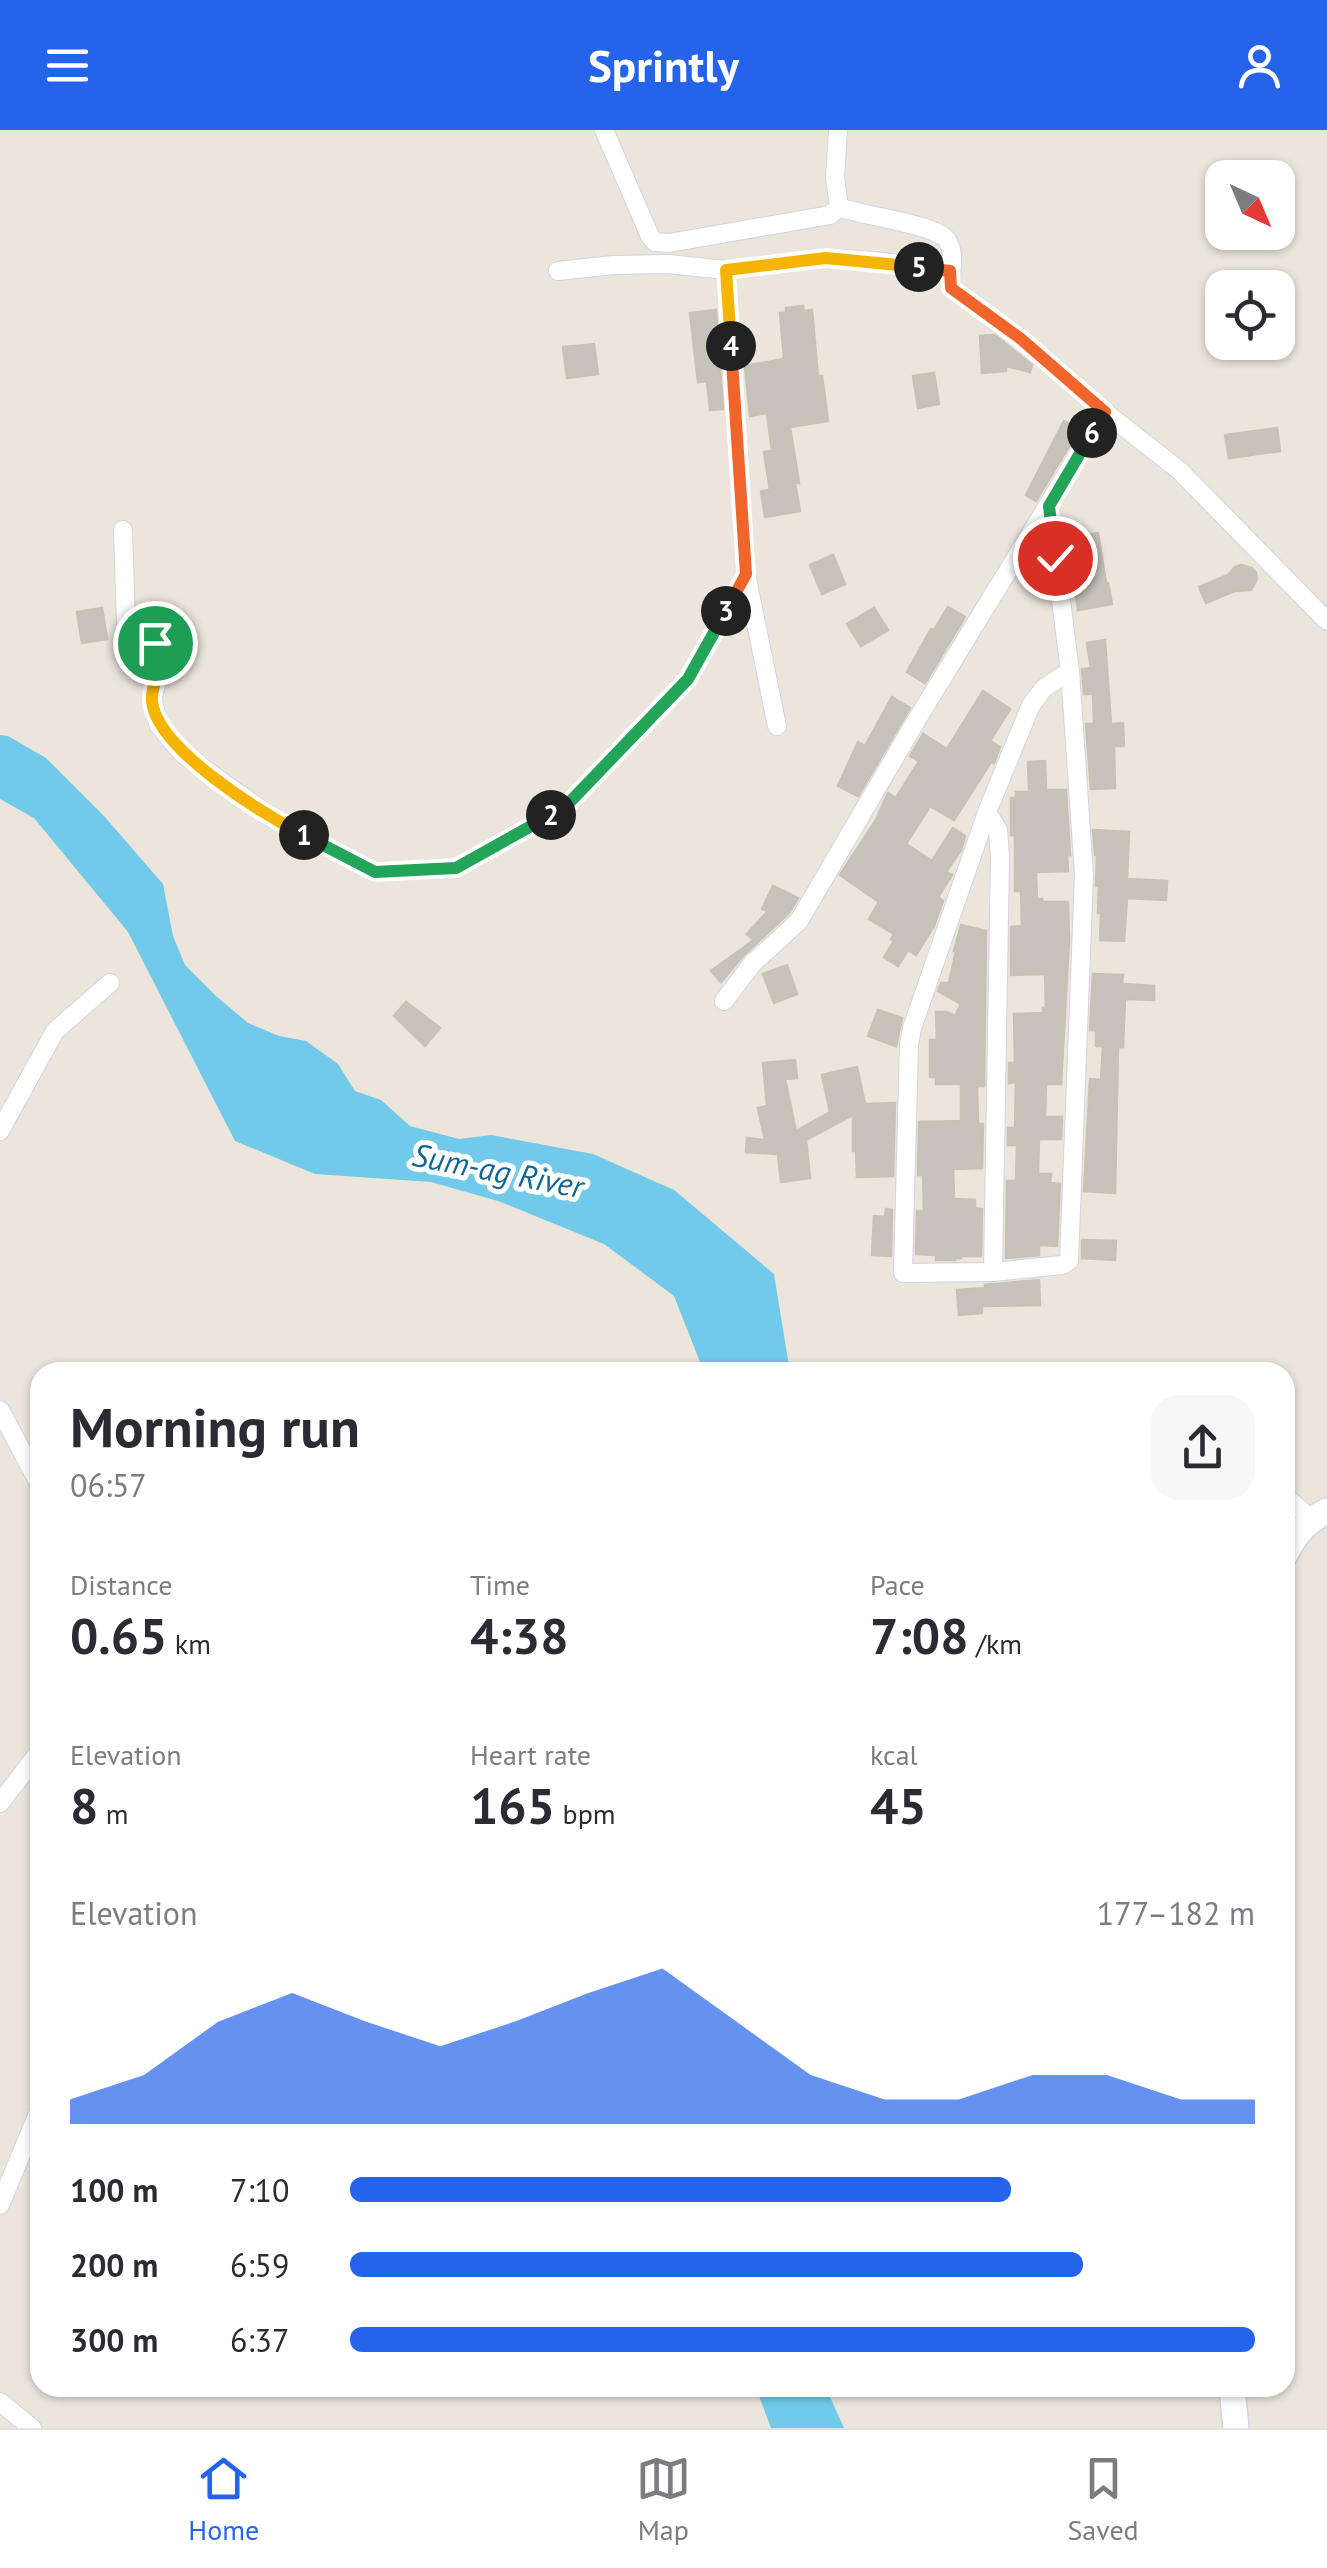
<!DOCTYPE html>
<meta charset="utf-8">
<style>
body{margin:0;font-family:"PT Sans",sans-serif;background:#f7f7f7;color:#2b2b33;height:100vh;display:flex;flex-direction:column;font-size:38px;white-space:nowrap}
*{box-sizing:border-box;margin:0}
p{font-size:32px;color:#7c7c81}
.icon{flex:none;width:55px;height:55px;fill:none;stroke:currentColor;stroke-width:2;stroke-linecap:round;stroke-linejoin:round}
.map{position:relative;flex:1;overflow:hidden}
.drawer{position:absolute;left:30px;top:1232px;width:1265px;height:1035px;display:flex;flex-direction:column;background:#fff;border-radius:30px;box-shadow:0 2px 8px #0004}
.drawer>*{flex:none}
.needle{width:65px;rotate:136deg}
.controls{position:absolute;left:1205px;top:30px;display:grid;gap:20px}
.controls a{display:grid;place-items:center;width:90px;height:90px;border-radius:20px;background:#fff;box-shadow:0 2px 8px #0004;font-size:50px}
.pin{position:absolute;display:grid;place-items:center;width:85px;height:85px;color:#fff;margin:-42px;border:5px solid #fff;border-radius:50%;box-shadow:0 2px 10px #0007}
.km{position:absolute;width:50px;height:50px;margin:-25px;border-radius:50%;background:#222;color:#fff;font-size:28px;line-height:50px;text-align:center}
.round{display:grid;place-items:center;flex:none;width:105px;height:105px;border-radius:30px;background:#f7f7f7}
.headline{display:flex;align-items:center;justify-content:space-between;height:170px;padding:0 40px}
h1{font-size:55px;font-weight:800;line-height:75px}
.stats{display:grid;grid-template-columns:repeat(3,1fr);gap:15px;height:170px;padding:10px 40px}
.stats div{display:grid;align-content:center}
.stats b{font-size:50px;font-weight:800}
.stats small{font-size:28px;font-weight:400}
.stats p{font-size:28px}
.chart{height:280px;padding:20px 40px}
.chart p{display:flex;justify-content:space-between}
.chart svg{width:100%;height:180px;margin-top:10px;fill:#2563eb;opacity:.7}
ul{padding:0 40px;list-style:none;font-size:32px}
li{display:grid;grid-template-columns:160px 120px 1fr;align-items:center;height:75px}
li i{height:25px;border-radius:12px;background:#2563eb}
header{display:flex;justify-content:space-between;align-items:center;height:130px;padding:0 40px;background:#2563eb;color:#fff;font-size:45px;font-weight:800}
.tabs{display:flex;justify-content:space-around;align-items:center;height:140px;border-top:2px solid #e1e1e2;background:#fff;font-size:28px;color:#7c7c81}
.tabs a{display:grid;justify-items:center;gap:5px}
.tabs .active{color:#2563eb}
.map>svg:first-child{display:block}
.water{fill:#72caea}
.building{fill:#c7c3bb;stroke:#c7c1b6;stroke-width:2.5}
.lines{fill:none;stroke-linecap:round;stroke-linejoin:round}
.minor-casing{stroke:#d1d4e2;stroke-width:20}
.secondary-casing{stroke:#d1d4e2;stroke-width:28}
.minor{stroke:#fff;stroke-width:18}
.secondary{stroke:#fff;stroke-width:25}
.split-1-casing{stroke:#fff;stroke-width:20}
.split-2-casing{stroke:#fff;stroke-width:20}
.split-3-casing{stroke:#fff;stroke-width:20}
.split-4-casing{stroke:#fff;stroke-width:20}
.split-5-casing{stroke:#fff;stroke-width:20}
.split-6-casing{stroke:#fff;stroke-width:20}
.split-7-casing{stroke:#fff;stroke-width:20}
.split-1{stroke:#f5b400;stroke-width:12}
.split-2{stroke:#22a559;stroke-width:12}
.split-3{stroke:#22a559;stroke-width:12}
.split-4{stroke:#f0652b;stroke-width:12}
.split-5{stroke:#f5b400;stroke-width:12}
.split-6{stroke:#f0652b;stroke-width:12}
.split-7{stroke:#22a559;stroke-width:12}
.labels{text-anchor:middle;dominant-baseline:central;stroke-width:10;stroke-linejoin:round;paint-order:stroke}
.water-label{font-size:32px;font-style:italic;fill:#126895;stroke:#fff}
</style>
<header><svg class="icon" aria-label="menu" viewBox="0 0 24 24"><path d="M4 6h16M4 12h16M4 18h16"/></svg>Sprintly<svg class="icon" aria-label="person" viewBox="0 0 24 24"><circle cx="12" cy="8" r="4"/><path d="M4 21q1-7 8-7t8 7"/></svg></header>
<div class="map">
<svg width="1327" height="2298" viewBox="0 0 1327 2298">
<rect width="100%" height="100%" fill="#ebe5dc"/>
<g class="water">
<path d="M0,605l8,1 38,22 58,58 59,68 10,52 12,29 31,31 32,27 31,13 27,5 32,23 17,27 26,9 29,26 49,13 32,-4 102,19 81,36 100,84 16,98h-86l-30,-76 -70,-52 -106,-43 -67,-19 -116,-8 -80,-33 -107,-209 -94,-114 -34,-19z"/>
<path d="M756,2258h70l18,40h-73z"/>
</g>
<g class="building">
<path d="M803,176l1,5 8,-1 6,66h4l6,45 -38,6 9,56h-4l5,28 -35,6 -4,-26 9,-1 -6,-38 8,-1 -5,-38 -17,3 -5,-50 39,-7 -4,-46h6v-5z"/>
<path d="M716,180l7,99 -13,1 -3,-29 -9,1 -8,-69z"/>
<path d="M995,205l37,30 -2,7 -24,-6v5l-24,2 -2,-37z"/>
<path d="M594,214l4,30 -31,4 -4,-31z"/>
<path d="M934,243l5,31 -21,4 -5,-32z"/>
<path d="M1064,291l15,9 -43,71 -10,-6z"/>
<path d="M1277,298l3,23 -51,7 -4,-23z"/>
<path d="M1098,403l8,50h2l4,21 -34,6 -3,-22 8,-1 -7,-50z"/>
<path d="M833,425l12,29 -23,10 -12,-29z"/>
<path d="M1241,435l11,3 4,5 1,6 -6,11 -17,1 -28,12 -7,-16 29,-12 7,-8z"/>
<path d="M948,477l17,10 -40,66 -18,-11 24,-43 3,1z"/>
<path d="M102,478l5,31 -25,4 -5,-31z"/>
<path d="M874,478l14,22 -27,16 -14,-22z"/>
<path d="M1105,510l6,84 12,-1 1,23h-10l1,42 -24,1 -5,-65h8l-1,-30h-9l-2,-25 9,-1 -4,-25z"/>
<path d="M983,561l27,18 -20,32 10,6 -6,16 -3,-1 -37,58 -24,-14 -24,38 26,17 21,-33 12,8 -4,14 -15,22 6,3 -14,22 5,4 -9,25 -18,29 -8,-5 -10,16 -14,-9 10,-16 -3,-2 3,-5 -25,-15 10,-17 -39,-27 36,-55 12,-27 8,5 23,-37 -9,-5 13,-22 24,15z"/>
<path d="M892,567l18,11 -52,88 -20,-10 20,-44 7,4z"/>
<path d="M1045,631l1,29h20l4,65 -3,-1 1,17 -32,1 1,28 5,-1v3h26l1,38 -8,144h-15l-1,33h17l-1,22h-22l-1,35h13l-1,9 10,1 -3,62 -18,-1v10l-33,3 1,-77h9l1,-36h-9v-17h7l1,-46 -7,1v-20h6l-1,-49 29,-1v-5h3l-1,-34 -34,1v-48l11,-1 -1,-35h-6v-56h-4v-37h5v-6h13l-1,-30z"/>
<path d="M1093,700l36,2 -2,47 40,2 -1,19 -39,-2 -3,43 -24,-1 1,-27h-3l1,-27h-3l1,-31h-2z"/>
<path d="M773,756l25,12 -9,15 -45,42 -23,27 -10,-11 43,-31 -7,-6 21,-23 -6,-2z"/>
<path d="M961,795l25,6 -2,155h-7l1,38h5l-1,44 -29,1 1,30 21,1v8l7,1 -1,47h-20v2h-6v2h-19v-5l-20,-1 1,-43 7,1 -1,-37h-5l1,-53 42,-1v-37h-25v-7h-6v-37h7l-1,-28h10l9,4 6,-12 -23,-13 3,-8h8l7,-32h-2z"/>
<path d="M787,835l10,29 -23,9 -11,-29z"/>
<path d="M1093,844l30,1 -1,9 32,2v14l-29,-1 -2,48h-5l-3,146 -31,-2 6,-112 11,1 2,-34h-7v-16h-6z"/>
<path d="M406,872l34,26 -15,18 -31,-30z"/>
<path d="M878,880l24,8 -6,28 -28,-10z"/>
<path d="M795,930l2,18 -12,1 11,52 34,-19 -8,-37 35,-8 8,37 30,-1 -2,73 -36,1 -1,-26h-3v-36l-47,25 4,38 -29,4 -3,-28 -32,-2 1,-14 18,2 -7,-32 9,-2 -4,-43z"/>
<path d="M886,1079l6,1 -1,46 -19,-1 2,-39 11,1z"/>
<path d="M1082,1110l34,1 -1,19 -33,-2z"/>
<path d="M1039,1150l1,25 -58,1v7l-23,2 -2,-25 28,-2v-3z"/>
</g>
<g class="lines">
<g class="minor-casing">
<g id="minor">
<path d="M604,0l46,106 5,6 14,1 161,-28 9,-8"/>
<path d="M838,0l-3,48 4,29c23,9 97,17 108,33 9,13 3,32 4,48l70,51 84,73 75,59 147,150"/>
<path d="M558,141l55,-6 55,-1 58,6 100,-12 47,3 77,10"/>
<path d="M1049,376l21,165 14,204 -15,386 -7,4 -69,7 -90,1 6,-228 3,-17 75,-216 44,-107 13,-17 26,-17"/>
<path d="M123,400l3,93 8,12 21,8 9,13 -12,43 7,27 24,28 91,65 101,53 81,-4 110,-62 122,-127 58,-105 -20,-304"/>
<path d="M746,444l31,152"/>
<path d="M987,682l11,18 2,27 -7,415"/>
<path d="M724,871l28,-37 47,-43 117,-200 189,-309"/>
<path d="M0,1001l55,-100 55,-48"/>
<path d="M0,1280l40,75"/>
<path d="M1285,1368l9,6 17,15"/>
<path d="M0,1673l40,-52"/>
<path d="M0,2075l40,-96"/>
<path d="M0,2272l32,26"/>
</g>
</g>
<g class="secondary-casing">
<g id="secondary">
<path d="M1285,1425c10,-21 22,-34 42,-44"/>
<path d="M1232,2258l4,40"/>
</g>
</g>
<use href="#minor" class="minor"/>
<use href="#secondary" class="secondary"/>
</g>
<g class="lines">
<g class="split-1-casing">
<path id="split-1" d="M155,513l9,13c-4,13 -13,30 -12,45 4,48 111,113 152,134"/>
</g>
<g class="split-2-casing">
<path id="split-2" d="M304,705l71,37 81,-4 95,-53"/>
</g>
<g class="split-3-casing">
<path id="split-3" d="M551,685l15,-9 122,-127 38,-68"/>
</g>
<g class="split-4-casing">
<path id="split-4" d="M726,481l20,-37 -15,-228"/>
</g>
<g class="split-5-casing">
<path id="split-5" d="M731,216l-5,-76 100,-12 93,9"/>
</g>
<g class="split-6-casing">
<path id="split-6" d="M919,137l31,4 1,17 70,51 84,73 -13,21"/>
</g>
<g class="split-7-casing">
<path id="split-7" d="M1055,428l-6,-52 43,-73"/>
</g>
<use href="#split-1" class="split-1"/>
<use href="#split-2" class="split-2"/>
<use href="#split-3" class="split-3"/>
<use href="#split-4" class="split-4"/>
<use href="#split-5" class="split-5"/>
<use href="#split-6" class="split-6"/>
<use href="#split-7" class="split-7"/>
</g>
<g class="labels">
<g class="water-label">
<text transform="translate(498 1040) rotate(11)">Sum-ag River</text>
</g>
</g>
</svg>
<div class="controls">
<a><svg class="needle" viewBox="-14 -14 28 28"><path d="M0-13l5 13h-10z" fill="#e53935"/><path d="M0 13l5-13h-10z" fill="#7c7c81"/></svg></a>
<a><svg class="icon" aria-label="locate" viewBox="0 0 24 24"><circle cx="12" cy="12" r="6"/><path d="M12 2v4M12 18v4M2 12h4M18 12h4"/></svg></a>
</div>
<div class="pin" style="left:155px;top:513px;background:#1e9e55"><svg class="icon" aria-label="arrive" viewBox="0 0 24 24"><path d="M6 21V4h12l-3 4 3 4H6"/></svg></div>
<div class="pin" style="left:1055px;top:428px;background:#d93025"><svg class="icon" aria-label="check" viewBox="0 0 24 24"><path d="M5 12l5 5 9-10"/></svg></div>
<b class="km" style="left:304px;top:705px">1</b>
<b class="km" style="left:551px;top:685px">2</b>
<b class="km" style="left:726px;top:481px">3</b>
<b class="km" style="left:731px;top:216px">4</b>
<b class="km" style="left:919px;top:137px">5</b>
<b class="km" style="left:1092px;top:303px">6</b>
<section class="drawer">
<div class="headline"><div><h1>Morning run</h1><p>06:57</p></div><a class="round"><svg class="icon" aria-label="share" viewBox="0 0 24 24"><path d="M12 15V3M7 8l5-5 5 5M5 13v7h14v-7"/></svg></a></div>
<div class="stats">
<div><p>Distance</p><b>0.65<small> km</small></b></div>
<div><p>Time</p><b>4:38</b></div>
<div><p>Pace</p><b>7:08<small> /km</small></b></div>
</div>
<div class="stats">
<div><p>Elevation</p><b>8<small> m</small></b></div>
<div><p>Heart rate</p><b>165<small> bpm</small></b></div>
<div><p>kcal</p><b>45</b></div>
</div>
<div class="chart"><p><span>Elevation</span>177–182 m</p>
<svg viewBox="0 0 160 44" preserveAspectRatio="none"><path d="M0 44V38L10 32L20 19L30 12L40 19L50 25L60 19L70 12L80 6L90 19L100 32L110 38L120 38L130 32L140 32L150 38L160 38V44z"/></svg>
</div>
<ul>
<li><b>100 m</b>7:10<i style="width:73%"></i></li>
<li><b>200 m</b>6:59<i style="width:81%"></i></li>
<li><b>300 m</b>6:37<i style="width:100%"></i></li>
</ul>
</section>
</div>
<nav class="tabs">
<a class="active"><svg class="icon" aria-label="home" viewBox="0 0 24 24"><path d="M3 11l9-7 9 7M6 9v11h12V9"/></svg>Home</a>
<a><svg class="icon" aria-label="map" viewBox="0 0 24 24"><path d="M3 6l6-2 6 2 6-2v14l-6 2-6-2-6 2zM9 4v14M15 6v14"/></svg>Map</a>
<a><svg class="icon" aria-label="saved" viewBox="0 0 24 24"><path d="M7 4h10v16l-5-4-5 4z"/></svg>Saved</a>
</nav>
